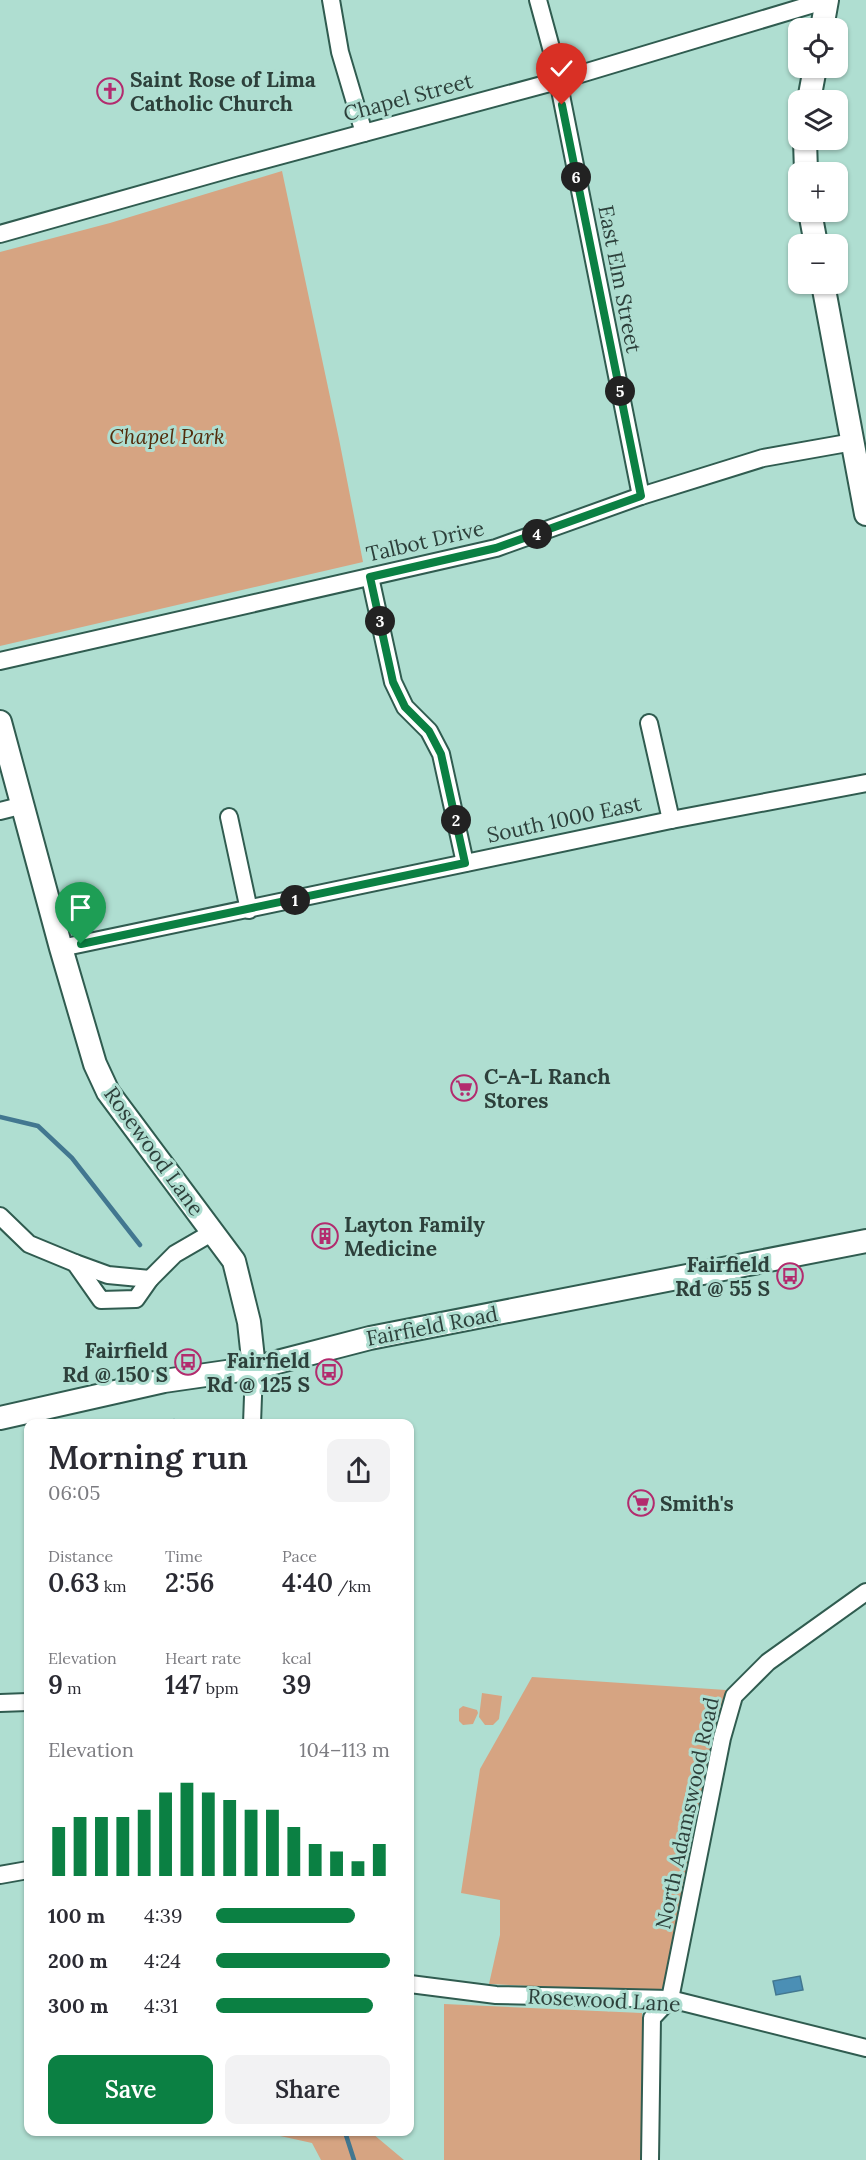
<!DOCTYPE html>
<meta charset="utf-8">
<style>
body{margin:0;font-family:Lora,serif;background:#f2f2f3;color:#2b2b33;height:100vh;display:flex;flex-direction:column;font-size:22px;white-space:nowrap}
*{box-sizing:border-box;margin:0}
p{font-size:20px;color:#7c7c81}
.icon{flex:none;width:33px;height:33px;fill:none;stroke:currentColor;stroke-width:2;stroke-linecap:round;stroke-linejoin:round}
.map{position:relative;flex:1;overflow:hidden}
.drawer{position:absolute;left:24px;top:1419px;width:390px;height:717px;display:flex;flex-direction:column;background:#fff;border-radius:12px;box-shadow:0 2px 4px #0004}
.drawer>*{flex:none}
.buttons{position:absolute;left:788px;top:18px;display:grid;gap:12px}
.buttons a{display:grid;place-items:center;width:60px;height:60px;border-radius:12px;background:#fff;box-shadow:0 2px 4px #0004;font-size:30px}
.pin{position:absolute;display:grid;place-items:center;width:51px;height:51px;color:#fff;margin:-62px -26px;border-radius:50% 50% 50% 0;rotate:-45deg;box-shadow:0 0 6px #0007}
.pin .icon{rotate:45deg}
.km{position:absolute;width:30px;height:30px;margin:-15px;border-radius:50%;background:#222;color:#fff;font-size:16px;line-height:30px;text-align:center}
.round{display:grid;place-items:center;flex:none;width:63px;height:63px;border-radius:12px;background:#f2f2f3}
.head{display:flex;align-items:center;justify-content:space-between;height:102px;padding:0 24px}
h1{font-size:33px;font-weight:600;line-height:45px}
.stats{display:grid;grid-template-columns:repeat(3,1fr);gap:9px;height:102px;padding:6px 24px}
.stats div{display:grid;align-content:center}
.stats b{font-size:26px;font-weight:600}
.stats small{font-size:16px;font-weight:400}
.stats p{font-size:16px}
.chart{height:168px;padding:12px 24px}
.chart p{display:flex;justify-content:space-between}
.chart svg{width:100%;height:108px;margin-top:6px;stroke:#0b8043;stroke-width:6}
.primary-button{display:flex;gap:12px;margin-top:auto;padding:12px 24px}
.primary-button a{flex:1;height:69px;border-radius:12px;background:#0b8043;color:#fff;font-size:24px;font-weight:600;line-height:69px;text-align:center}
.primary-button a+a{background:#f2f2f3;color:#2b2b33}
ul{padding:0 24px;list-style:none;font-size:20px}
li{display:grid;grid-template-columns:96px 72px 1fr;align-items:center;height:45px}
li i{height:15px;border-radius:8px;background:#0b8043}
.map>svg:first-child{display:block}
.green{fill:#d6a482}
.water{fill:#4b8fb5;stroke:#427790;stroke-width:1.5}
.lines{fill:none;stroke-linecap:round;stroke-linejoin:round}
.stream{stroke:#427790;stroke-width:4.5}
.street-casing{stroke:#305c50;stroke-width:20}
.secondary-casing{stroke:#305c50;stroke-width:26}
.street{stroke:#fff;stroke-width:16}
.secondary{stroke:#fff;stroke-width:22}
.route-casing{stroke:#fff;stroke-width:12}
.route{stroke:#0b8043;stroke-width:8}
.labels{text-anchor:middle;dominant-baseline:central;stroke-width:6;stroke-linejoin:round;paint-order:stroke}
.poi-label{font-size:21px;font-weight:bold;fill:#2d403b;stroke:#afded1;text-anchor:start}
.street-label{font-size:21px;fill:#2d403b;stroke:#afded1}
.park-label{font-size:21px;font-style:italic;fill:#532c0c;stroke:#afded1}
</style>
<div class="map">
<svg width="866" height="2160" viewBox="0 0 866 2160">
<rect width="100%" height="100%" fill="#afded1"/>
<g class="green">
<path d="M282,171l57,268 24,123 -363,84v-394l110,-29z"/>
<path d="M532,1677l194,13 -62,295 -5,7 -170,-8 11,-49v-35l-39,-7 19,-124z"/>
<path d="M482,1693l20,3 -3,23 -6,6h-8l-6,-8z"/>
<path d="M463,1706l14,4 1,3 -5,11 -10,1 -4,-4v-12z"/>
<path d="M444,2004l198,9 3,147h-201z"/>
<path d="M262,2132h111v2l31,26h-83l-9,-17z"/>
</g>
<path class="water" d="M800,1976l3,14 -27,5 -3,-14z"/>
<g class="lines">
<g class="stream">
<path d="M0,1117l38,9 34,32 68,87"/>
<path d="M174,1424v-3"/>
<path d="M345,2132l9,28"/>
</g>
<g class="street-casing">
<g id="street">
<path d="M331,0l9,52 24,81"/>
<path d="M538,0l15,55 88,441"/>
<path d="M0,234l234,-66 323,-87 270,-81"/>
<path d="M370,577l23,105 12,25 24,24 12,23 24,109"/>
<path d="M0,661l496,-113 145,-52 122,-38 90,-16"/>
<path d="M649,723l22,97"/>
<path d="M0,811l24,-6"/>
<path d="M229,817l20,93"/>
<path d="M61,948l610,-128 195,-37"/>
<path d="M0,1216l29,28 46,19 33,12 42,4"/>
<path d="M75,1263l26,37 35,-1 14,-20 25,-25 38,-22"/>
<path d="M252,1424l2,-56"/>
<path d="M0,1703l28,-1"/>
<path d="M0,1875l28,-5"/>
<path d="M410,1984l86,11 174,4 196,49"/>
<path d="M650,2160l2,-142 18,-19 52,-261 12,-42 34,-34 98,-70"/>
</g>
</g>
<g class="secondary-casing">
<g id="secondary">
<path d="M822,28l5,-28"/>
<path d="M809,100l6,-32"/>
<path d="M805,140l1,32"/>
<path d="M810,212l6,32"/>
<path d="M823,284l43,230"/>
<path d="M0,722l61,226 34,116 13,28 126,169 15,61 5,46"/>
<path d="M0,1418l164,-37 90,-13 116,-30 496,-97"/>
</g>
</g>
<use href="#street" class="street"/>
<use href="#secondary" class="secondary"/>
</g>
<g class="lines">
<g class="route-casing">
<path id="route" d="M81,944l384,-81 -24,-109 -12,-23 -24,-24 -12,-25 -23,-105 126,-29 145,-52 -79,-391"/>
</g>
<use href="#route" class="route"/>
</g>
<defs>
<g id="church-ring" transform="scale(1.35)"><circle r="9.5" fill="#afded1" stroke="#b32b6e" stroke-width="1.5"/><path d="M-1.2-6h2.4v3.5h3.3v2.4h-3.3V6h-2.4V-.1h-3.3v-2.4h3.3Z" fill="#b32b6e"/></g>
<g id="supermarket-ring" transform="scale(1.35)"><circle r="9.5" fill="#afded1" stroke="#b32b6e" stroke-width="1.5"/><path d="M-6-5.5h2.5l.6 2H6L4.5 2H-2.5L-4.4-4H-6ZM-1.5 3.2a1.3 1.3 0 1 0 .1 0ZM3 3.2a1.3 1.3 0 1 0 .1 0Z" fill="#b32b6e"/></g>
<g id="building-ring" transform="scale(1.35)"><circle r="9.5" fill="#afded1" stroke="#b32b6e" stroke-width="1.5"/><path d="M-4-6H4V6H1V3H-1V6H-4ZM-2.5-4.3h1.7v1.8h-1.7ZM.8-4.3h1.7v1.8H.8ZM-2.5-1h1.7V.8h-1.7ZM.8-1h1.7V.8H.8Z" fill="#b32b6e"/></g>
<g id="bus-ring" transform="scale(1.35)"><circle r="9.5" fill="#afded1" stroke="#b32b6e" stroke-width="1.5"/><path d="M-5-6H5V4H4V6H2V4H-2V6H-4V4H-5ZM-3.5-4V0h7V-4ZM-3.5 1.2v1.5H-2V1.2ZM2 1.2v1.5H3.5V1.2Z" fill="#b32b6e"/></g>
</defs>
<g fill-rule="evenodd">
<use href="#church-ring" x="110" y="91"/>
<use href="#supermarket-ring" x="464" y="1088"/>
<use href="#building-ring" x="325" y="1236"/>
<use href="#bus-ring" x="790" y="1276"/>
<use href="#bus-ring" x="188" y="1362"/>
<use href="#bus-ring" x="329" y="1372"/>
<use href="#supermarket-ring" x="641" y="1503"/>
</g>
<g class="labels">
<g class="poi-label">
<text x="130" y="79">Saint Rose of Lima<tspan x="130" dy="24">Catholic Church</tspan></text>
<text x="484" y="1076">C-A-L Ranch<tspan x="484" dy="24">Stores</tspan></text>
<text x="344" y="1224">Layton Family<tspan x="344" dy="24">Medicine</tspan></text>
<text x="770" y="1264" text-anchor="end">Fairfield<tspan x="770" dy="24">Rd @ 55 S</tspan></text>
<text x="168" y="1350" text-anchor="end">Fairfield<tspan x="168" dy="24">Rd @ 150 S</tspan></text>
<text x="310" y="1360" text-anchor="end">Fairfield<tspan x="310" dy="24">Rd @ 125 S</tspan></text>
<text x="660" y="1503">Smith's</text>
</g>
<g class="street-label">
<text transform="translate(408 97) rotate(-15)">Chapel Street</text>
<text transform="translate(620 279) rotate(79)">East Elm Street</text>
<text transform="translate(425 541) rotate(-13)">Talbot Drive</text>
<text transform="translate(564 819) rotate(-12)">South 1000 East</text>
<text transform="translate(154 1151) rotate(54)">Rosewood Lane</text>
<text transform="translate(432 1326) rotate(-11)">Fairfield Road</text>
<text transform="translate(687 1813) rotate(-78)">North Adamswood Road</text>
<text transform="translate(604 2000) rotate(3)">Rosewood Lane</text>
</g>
<g class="park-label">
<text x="167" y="436">Chapel Park</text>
</g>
</g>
</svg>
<div class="buttons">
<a><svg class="icon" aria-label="locate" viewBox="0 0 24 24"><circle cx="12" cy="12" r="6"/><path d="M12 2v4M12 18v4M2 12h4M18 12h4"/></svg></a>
<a><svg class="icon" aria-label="layers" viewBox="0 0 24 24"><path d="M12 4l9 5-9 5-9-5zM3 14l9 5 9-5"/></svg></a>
<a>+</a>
<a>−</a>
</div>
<div class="pin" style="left:81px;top:944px;background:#1e9e55"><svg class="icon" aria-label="arrive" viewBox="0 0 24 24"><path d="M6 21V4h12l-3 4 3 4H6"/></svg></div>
<div class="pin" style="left:562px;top:105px;background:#d93025"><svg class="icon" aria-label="check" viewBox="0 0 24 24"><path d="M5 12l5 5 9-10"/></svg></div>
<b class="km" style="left:295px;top:900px">1</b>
<b class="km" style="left:456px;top:820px">2</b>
<b class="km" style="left:380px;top:621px">3</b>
<b class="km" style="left:537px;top:534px">4</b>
<b class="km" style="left:620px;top:391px">5</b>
<b class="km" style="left:576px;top:177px">6</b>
<section class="drawer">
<div class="head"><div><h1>Morning run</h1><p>06:05</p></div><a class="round"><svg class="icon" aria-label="share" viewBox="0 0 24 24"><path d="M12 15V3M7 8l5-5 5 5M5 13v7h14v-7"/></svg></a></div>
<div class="stats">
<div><p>Distance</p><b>0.63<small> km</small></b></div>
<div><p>Time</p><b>2:56</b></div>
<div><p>Pace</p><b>4:40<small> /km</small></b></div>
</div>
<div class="stats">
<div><p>Elevation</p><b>9<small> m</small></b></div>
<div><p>Heart rate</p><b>147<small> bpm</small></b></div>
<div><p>kcal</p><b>39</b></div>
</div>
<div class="chart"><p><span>Elevation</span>104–113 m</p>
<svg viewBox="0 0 160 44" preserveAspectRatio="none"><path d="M5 44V24M15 44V20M25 44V20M35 44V20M45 44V17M55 44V10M65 44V6M75 44V10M85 44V13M95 44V17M105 44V17M115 44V24M125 44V31M135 44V34M145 44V38M155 44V31"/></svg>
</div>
<ul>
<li><b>100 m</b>4:39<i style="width:80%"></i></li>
<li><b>200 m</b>4:24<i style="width:100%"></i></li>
<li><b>300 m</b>4:31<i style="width:90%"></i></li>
</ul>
<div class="primary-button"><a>Save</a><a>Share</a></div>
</section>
</div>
